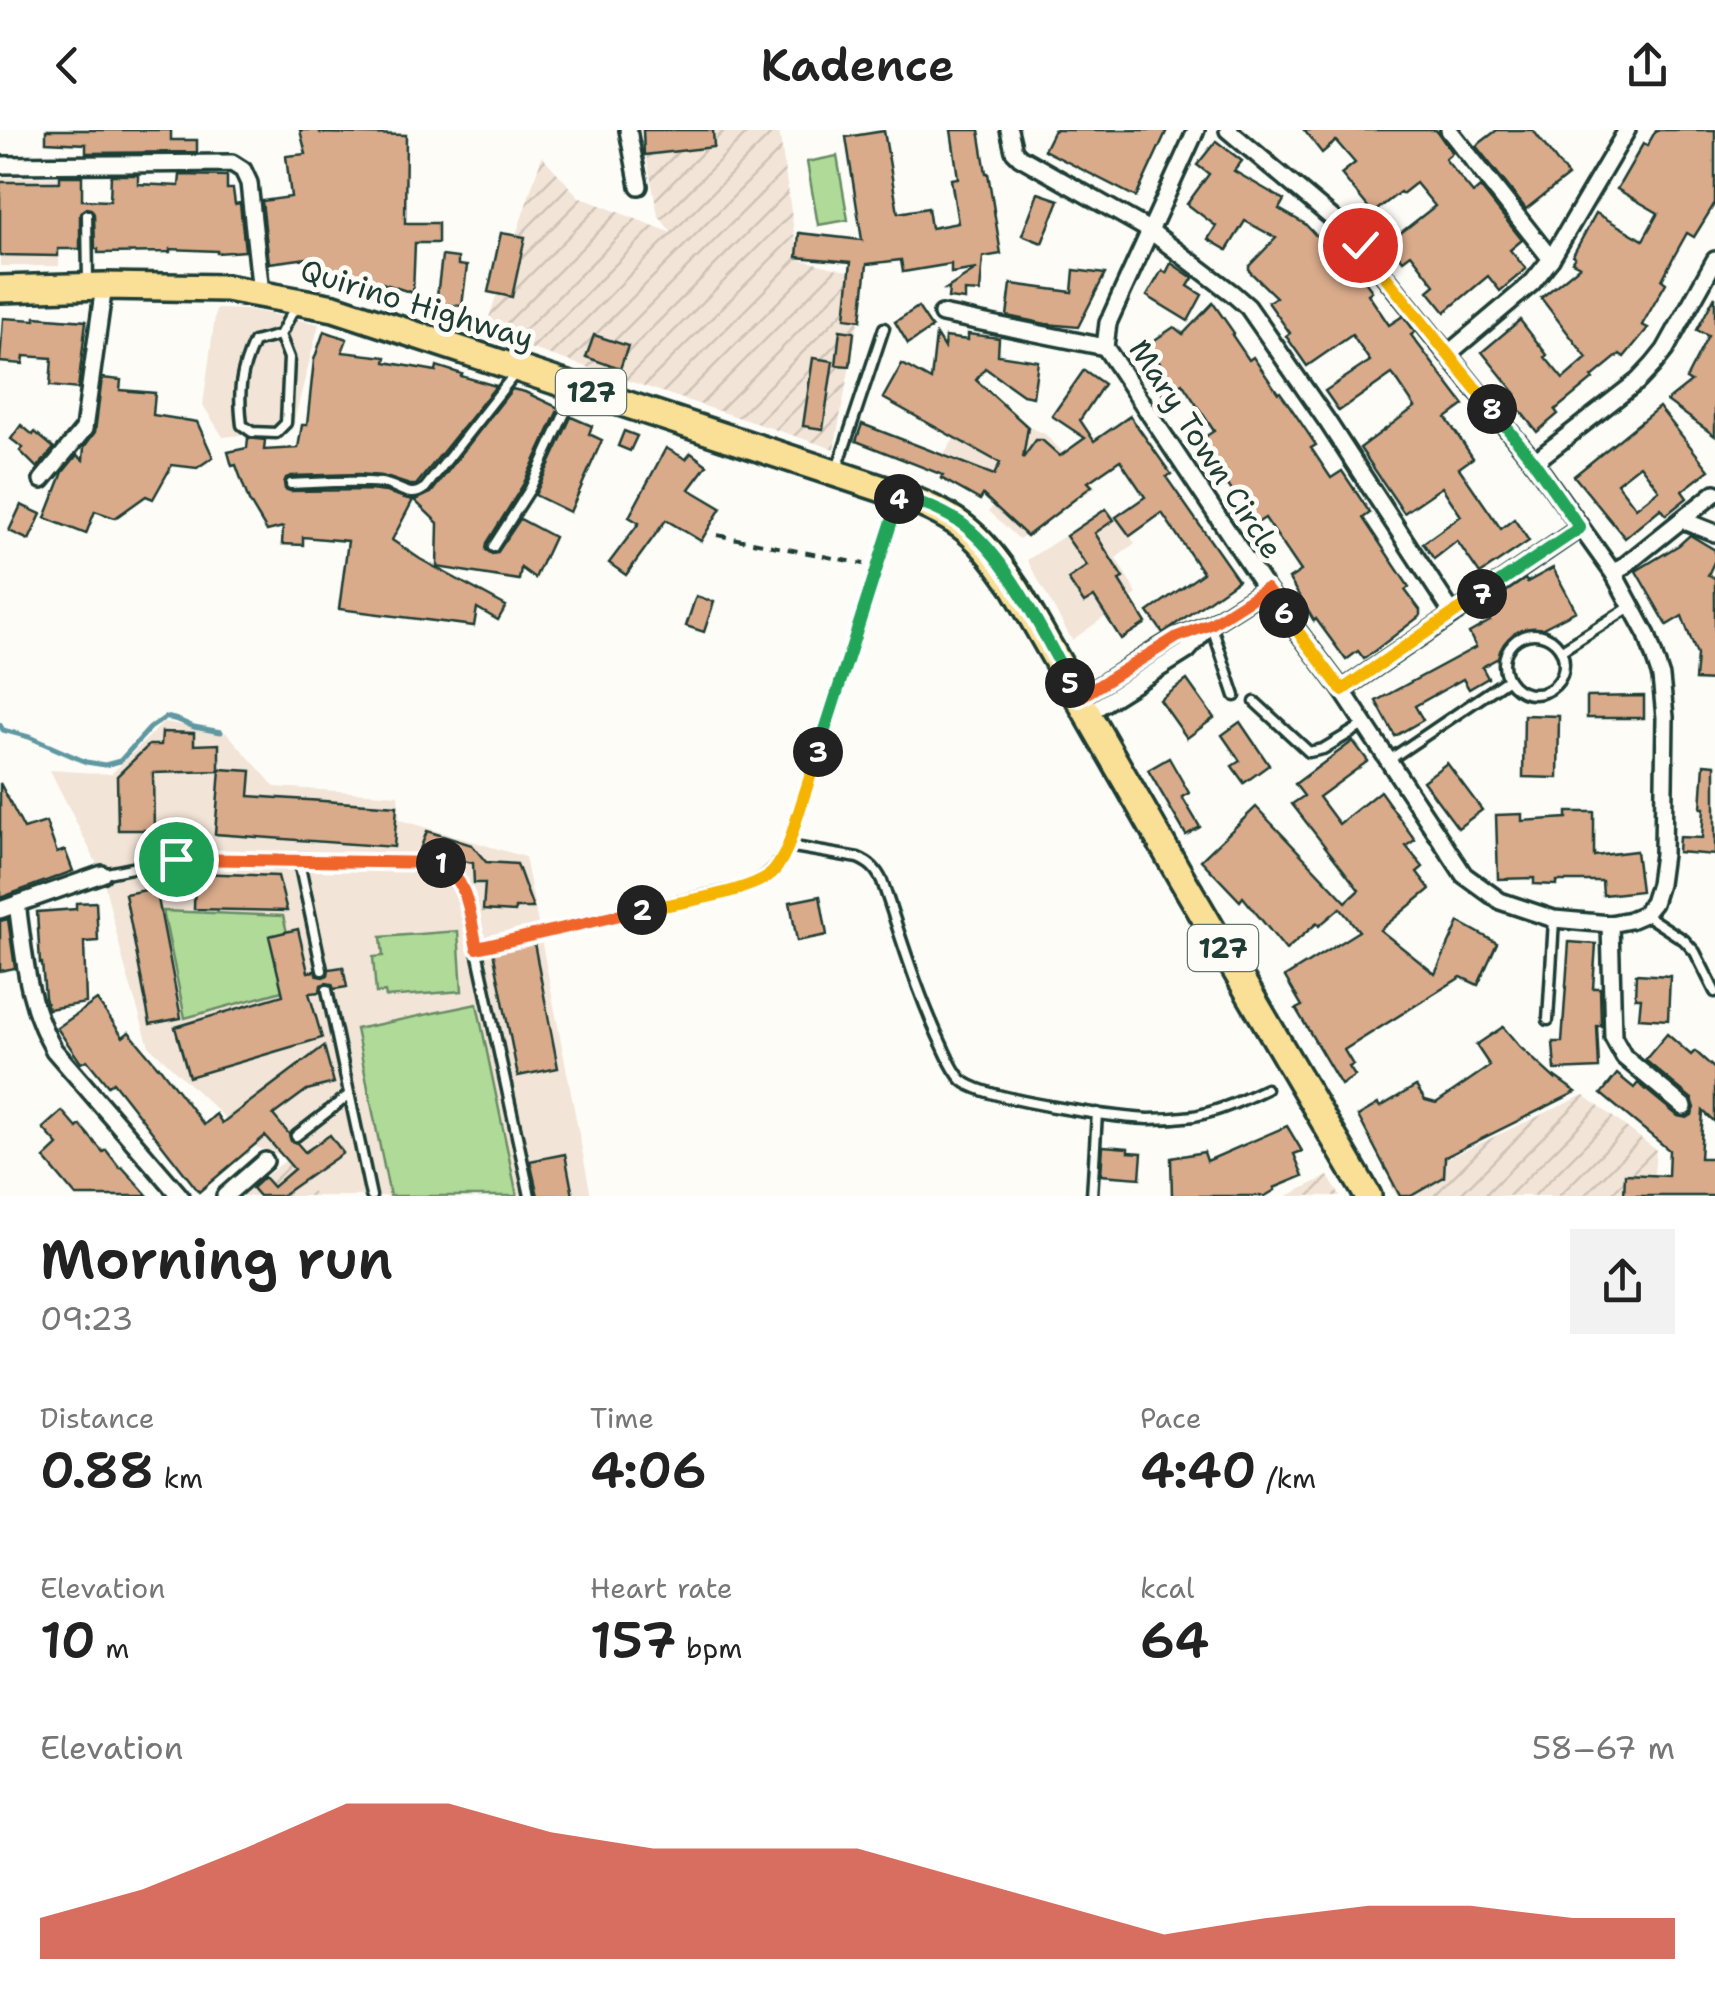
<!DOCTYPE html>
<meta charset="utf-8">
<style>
body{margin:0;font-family:"Shantell Sans",sans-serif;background:#f2f2f2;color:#222;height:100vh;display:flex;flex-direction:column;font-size:38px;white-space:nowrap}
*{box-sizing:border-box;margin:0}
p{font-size:32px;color:#767676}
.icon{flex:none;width:55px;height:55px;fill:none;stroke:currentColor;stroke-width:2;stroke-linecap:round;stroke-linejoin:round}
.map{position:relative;height:1066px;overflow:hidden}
.side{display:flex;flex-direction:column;background:#fff;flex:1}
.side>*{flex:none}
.pin{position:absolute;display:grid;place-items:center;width:85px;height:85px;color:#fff;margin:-42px;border:5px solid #fff;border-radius:50%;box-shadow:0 2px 10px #0007}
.km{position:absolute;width:50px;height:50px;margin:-25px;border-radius:50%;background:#222;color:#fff;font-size:28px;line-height:50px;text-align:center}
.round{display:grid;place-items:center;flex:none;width:105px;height:105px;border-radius:0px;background:#f2f2f2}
.head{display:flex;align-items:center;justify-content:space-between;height:170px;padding:0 40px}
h1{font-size:55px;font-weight:600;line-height:75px}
.stats{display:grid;grid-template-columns:repeat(3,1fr);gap:15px;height:170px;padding:10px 40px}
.stats div{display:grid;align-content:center}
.stats b{font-size:50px;font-weight:600}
.stats small{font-size:28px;font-weight:400}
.stats p{font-size:28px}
.chart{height:280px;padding:20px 40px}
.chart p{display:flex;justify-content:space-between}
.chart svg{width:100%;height:180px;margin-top:10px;fill:#c8321e;opacity:.7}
header{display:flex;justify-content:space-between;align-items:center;height:130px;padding:0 40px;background:#fff;font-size:45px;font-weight:600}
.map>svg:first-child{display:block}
.built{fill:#f2e4d7}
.industrial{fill:url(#industrial-furrows)}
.grass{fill:#b0da98;stroke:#688c66;stroke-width:2.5}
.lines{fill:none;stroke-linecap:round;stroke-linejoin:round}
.stream{stroke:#6098a2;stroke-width:5}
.building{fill:#d9ab8b;stroke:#1f3d34;stroke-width:2.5;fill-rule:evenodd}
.service-casing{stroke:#1f3d34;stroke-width:15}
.minor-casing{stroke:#1f3d34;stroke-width:22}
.primary-casing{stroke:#1f3d34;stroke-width:32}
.path{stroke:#1f3d34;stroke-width:4;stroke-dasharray:10 8;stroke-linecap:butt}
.service{stroke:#fdfcf7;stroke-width:8}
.minor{stroke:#fdfcf7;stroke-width:15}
.primary{stroke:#fadf96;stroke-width:25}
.split-1-casing{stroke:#fff;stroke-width:20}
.split-2-casing{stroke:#fff;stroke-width:20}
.split-3-casing{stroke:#fff;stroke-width:20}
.split-4-casing{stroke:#fff;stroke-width:20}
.split-5-casing{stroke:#fff;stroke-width:20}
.split-6-casing{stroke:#fff;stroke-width:20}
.split-7-casing{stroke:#fff;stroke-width:20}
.split-8-casing{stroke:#fff;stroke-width:20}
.split-9-casing{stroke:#fff;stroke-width:20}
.split-1{stroke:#f0652b;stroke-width:12}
.split-2{stroke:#f0652b;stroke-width:12}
.split-3{stroke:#f5b400;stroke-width:12}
.split-4{stroke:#22a559;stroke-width:12}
.split-5{stroke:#22a559;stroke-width:12}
.split-6{stroke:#f0652b;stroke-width:12}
.split-7{stroke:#f5b400;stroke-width:12}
.split-8{stroke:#22a559;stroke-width:12}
.split-9{stroke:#f5b400;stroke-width:12}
.labels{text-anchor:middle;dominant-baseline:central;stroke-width:10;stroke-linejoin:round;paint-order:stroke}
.shield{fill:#fdfcf7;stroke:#62766e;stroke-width:2.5}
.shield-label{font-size:28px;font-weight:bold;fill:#1f3d34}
.street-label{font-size:30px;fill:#1f3d34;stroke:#fdfcf7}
</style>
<header><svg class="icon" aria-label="back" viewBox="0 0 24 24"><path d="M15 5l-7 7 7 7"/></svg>Kadence<svg class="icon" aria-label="share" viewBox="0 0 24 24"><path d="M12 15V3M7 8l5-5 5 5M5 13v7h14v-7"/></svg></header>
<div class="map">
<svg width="1715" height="1066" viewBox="0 0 1715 1066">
<defs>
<pattern id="industrial-furrows" width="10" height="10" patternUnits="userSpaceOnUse" patternTransform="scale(2.5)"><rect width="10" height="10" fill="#f2e4d7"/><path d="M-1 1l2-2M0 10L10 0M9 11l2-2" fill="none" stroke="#cfc4b9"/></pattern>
</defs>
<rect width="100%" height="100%" fill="#fdfcf7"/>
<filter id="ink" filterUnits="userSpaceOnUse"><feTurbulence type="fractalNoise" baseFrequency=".01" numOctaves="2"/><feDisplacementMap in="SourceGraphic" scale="20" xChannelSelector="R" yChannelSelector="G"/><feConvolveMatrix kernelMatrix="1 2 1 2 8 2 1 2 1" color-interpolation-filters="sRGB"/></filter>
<g filter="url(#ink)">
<g class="built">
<rect x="0" y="47" width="59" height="89"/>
<path d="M216,179l34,1 69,14 -27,105 -69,8 -20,-32z"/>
<path d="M979,274l66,30 51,53 -77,52 -30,-28 14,-16 -61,-39z"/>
<path d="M1108,378l27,35 -19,15 21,36 -65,46 -45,-80z"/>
<path d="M164,592l63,11 48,54 123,8 2,25 125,37 66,339h-275l-27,-38 -33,-11 -107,-101 -24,-78 -23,-94 -52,-104 61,4z"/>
</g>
<g class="industrial">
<path d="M641,0h138l19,129 69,17 -33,173 -350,-116 58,-177 37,41 93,36 -14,-18z"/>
<path d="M1584,965l72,55 -4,46h-255l-7,-11z"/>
<path d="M289,1028l27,38h-76z"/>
<path d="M1328,1046l12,20h-53z"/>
</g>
<g class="grass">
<path d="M837,26l11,64 -30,5 -11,-63z"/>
<path d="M163,781l120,5 17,70 -115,32z"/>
<path d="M458,801l4,60 -76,6 -1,-5 -9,1 -3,-36 10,-1 -2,-19z"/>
<path d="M477,874l40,192h-127l-34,-167z"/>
</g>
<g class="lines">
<path class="stream" d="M0,595l3,5 26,7 57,25 19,3 15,-4 30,-33 16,-11 12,3 16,7 27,5"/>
</g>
<g class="building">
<path d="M46,0h125v10h26v12l-111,1v-9l-40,-2z"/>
<path d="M300,0h19l1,3 86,2 -1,88h33v20h-23l-2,50 -62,-20v6l-44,-12 1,-9 -39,5 -7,-62 29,-4 -5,-41 20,-2z"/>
<path d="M643,0h70l1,17 -70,8z"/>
<path d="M951,0h28l7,43h2l13,81 -18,3 -3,35 -15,-1v9l-17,-2 1,-9h-3l31,-20 -26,4v-9l-48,8 -2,-12 -34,4 -6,56 -16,-2 6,-56 -54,-5 2,-24 63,7 -16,-103 38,-6 14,82 30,-5 3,20 27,-5 -7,-44 7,-1z"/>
<path d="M1054,0h113l-31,67 -92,-47z"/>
<path d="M1304,0h132l16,23 -7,6 28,34 7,-6 42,53 -12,10 16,19 -26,22 -12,-15 -43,36 -17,-21 7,-6 -24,-31 -8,6 -14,-18 46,-36 -19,-23 -14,11 -2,-2 -27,21 -32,-39 14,-11 -19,-22 -14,12z"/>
<path d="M1497,0h36l35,46 -42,33 -50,-63z"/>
<path d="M1656,0h59v73l-21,34 -7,-4 -14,25 -11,22 4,3 -24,42 6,3 -24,29 -4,-3 -28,23 1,2 -38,31 3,4 -21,18 -27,-34 6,-4 -34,-42 38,-32 27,35 -2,2 18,22 24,-21 -46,-60 39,-32 -8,-4 3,-5 -2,-2 23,-42 47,27 15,-27 -41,-24 26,-45 4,2z"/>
<path d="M1216,11l26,20 -8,10 50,29 -5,9 26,15 49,52 5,-3 13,18 -4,3 21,31 14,-9 7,9 5,7 -4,3 53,70 -18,13 27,40 -14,10 42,61 13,-10 15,22 -49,33 -23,-33 -23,18 -11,-16 38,-27 -19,-29 -38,26 -44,-65 55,-41 -18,-27 -5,-6 -53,37 -14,-20 45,-30 -18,-26 -45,31 -21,-30 4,-3 -22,-31 8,-5 -27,-26v-5l27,-28 -31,-17 -18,29 -19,-11 8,-13 -29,-22 22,-30 -12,-9z"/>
<path d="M111,45h27v9l41,2 1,-11 47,1v13h6l2,15 5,-1 5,48 -28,2v-2l-47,-2v3l-72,1v-4h-3l-1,-35 -3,-5 -5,-1 -6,6v35h-22v7l-58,-1v-73h60v-6h22v24l28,1z"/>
<path d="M1038,63l21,7 -17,43 -20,-8z"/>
<path d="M501,103l24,4 -13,60 -24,-5z"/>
<path d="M442,126l16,2v7l9,1 -5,40 -26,-2z"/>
<path d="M1171,133l22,15 -5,8 14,9 -14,26 -41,-25 15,-26 4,3z"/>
<path d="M1074,140l31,4 -27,53 -32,-3 -39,-8 4,-32 61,8z"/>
<path d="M1715,166v140l-48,-35 24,-19 -5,-3 22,-43 -11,-6z"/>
<path d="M1213,173l21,30 -2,2 17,25 4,-3 25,36 2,-1 7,10 29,43 -5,3 20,30 11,-7 28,42 -7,5 46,69 -4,3 15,20v6l-56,43 -6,-8 -12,9 -30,-41 -2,2 -25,-42 12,-8 -36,-53 -8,5 -22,-33 -2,2 -6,-8 -2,2 -14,-21 4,-3 -15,-22 14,-9 -32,-48 -17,13 -13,-19 12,-8 -17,-24 27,-18 9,7z"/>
<path d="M918,177l14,21 -24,16 -13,-22z"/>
<path d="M35,187l51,4 -8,68 -28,-3 2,-28 -28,-2 -1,8 -23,-2 3,-44 32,2z"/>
<path d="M840,200l14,2 -4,34 -14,-1z"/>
<path d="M324,201l23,8 -5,13 44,5 -1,5 51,9 1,-5 25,8 -1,2 35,10 -80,99h-6l-28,-9 -23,-2 -68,2 -5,2 -2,5 1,6 5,2 79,-1 17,2 27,8 -21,40 28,19 86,47 -8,14 -21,-12 -3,18 -135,-17 9,-68 -45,-4v8l-21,-1 1,-17 -16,4 -18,-30 -13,-36 -4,1 -4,-14 19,-4 1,-10 17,2 -1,10 34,-2 4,-23h5l7,-65z"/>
<path d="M968,204l31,4 -1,17 40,6 -5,36 -10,-2 -38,-27 -9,12 52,47 -5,31 13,-18h6l18,16 25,-18 -33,-22 32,-46 20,14 -24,36 14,21 36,-25 41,58 -5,3 72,103 -75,53 -15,-21 55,-39 -41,-60 -32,23 -14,-19 29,-20 -25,-37 -32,22 4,4 -65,50 -44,-41 -3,5 -39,-22 2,-3 -87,-34 6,-17 132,51 6,-12 -117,-65 19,-34 29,16 5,-45 8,13 1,-11 23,3z"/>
<path d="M594,205l34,11 -8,23 -34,-12z"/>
<path d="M813,228l20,3 -10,68 -20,-3z"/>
<path d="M102,248l19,2 -1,10 35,3 -2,22 44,7 16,35 -16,11 -25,-3 -19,34 -7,-3 -31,22 -20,-7 -9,23 -41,-16 18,-46 14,-17 6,5 1,-13 11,-15z"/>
<path d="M512,259l13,3 34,16 -36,77 -36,58 -1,7 6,4 5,-1 23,-34 34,18 -19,41 -14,-10 -2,12 -82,-13 1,-44 -24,-23 17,-7z"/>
<path d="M1659,277l50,63 -27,21 5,7 -21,17 -5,-7 -36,30 -51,-62zM1640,335l19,25 -23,18 -19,-25z"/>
<path d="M571,287l21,9 -3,8 13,6 -32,72 -35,-17z"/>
<path d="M21,295l12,10 2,-3 19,16 -17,20 -17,-17 3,-3 -12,-9z"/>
<path d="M624,301l13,5 -7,15 -12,-5z"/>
<path d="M666,318l20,11 5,-6 16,12 -18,24 32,19 -20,33 -35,-21 -40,55 -17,-12 30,-40 -10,-6z"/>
<path d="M21,375l20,9 -12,26 -20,-9z"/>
<path d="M1106,379l8,11 -19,13 28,45 -4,2 27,43 -25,16 -27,-42 -10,6 -16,-24 19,-13 -21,-30z"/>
<path d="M1690,405l25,15v10l-7,15 7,3v103l-20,-1 2,-25 -15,-39 -15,9 -31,-54 43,-26z"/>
<path d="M1553,438l23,43 -43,22 -1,-3 -29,17 4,6 -25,14 6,11 -19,11 -6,-10 -48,27 8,14 -28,16 -19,-35 100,-54 -7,-14 21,-12 -2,-5 15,-8 -6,-10 28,-19 2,3z"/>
<path d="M696,466l18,6 -10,30 -18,-6z"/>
<path d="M1187,550l27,38 -27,20 -27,-38z"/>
<path d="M1644,566v22h-57v-21z"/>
<path d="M1524,585l35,1 -1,62 -35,-1z"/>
<path d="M1240,592l29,43 -25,18 -12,-17 8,-5 -18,-26z"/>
<path d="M162,602l32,1v12l25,-1v27l-66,2 1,57h-36l-1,-54 32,-31h12z"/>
<path d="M1353,611l15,20 -49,36 20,27 41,-33 35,49 -9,6 17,21 -6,5 13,17 -50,41 55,44 24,-52 38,21 -19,42 -17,-8 -117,73 9,15 -4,2 6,9 -14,9 -45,-76 6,-3 -17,-29 74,-46 -19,-23 -21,18 -2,-3 -31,27 -43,-53 -3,4 -39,-41 55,-53 90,95 13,-12 -67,-86 12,-8 -9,-12z"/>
<path d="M1169,628l20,35 -7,4 18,30 -14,8 -38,-65z"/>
<path d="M1447,633l35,47 -24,18 -35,-47z"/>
<path d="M1704,634l11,1v90l-37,-3 1,-15 23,1 2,-30h-3z"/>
<path d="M220,639l31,2 -2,25 148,10 -3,41 -179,-13z"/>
<path d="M0,653l24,46 22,-7 11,31 8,-3 8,21 -73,27z"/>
<path d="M1567,682h27v44l42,-5 5,40 -38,4 -1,-14h-46v4l-22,-1v-6l-36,1 -2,-64 26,-1v7l45,-3z"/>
<path d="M427,701l45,14 14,17 31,2 16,44h-18v4l-32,-2 2,-27h-11l-1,-20 -54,-11z"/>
<path d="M195,743l83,3 9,35 -93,-2z"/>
<path d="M156,758l25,130 -31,6 -25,-130z"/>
<path d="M820,766l7,39 -30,6 -7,-39z"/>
<path d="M96,772l2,39 -14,1 2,61 -38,6 -3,-12 -3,-34h-2l-3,-51 39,-3v-6z"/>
<path d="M8,789l7,49 -15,3v-50z"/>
<path d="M298,799l10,43 7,-1 2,5 6,1 5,-2 1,-6 14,-2 4,20 -13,2 -2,-5 -6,-1 -5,2 -1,7 -11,1 13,45 -133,39 -14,-50 108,-32 -14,-59z"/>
<path d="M1569,812l27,2 -3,44h7l1,38h-4l2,42 -44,2 -2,-28h9z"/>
<path d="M534,813l24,125 -40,8 -25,-125z"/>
<path d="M1636,844l34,2 -2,44 -29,-2 2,-20h-6z"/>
<path d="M97,870l26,37 6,-5 30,36 -1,-3 46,60 12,-11 6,9 102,-77 10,37 -27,7 -34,25 16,19 2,7 6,2 8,9 25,-17 13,18 -62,43h-22l-7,-8 12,-11 9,10 21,-18 -29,-33 -66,56 -86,-110 -5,4 -21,-26 -6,3 -24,-35z"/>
<path d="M1503,897l17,20 35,32v-2l21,15 -131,65 -1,20 -33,19h-11l-42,-80 20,-12 2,3 36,-21 9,14 11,3 54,-37 -14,-21z"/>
<path d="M1667,904l24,21 4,-4 20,18v53l-12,-11 -3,47h15v38h-91l1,-22 43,2 1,-26 -68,-56 16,-20 17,14 4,-5 40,33 9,2 5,-3 3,-7 -3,-9 -47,-39z"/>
<path d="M62,981l15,17 3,-3 23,27 3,-2 14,18 2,-1 26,29h-72l-32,-38 14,-13 -15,-17z"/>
<path d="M1287,996l15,25 -8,3 9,22 -29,12 1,2 -10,6h-93l-1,-38 33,-6 3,9z"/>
<path d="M1103,1016l25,2v4l14,1 -2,25 -39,-3z"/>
<path d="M565,1024l8,42h-35l-8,-35z"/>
</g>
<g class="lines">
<g class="service-casing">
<g id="service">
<path d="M87,85l1,65"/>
<path d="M280,205l9,23 -3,65 -10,10 -24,-1 -10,-7c-4,-34 -2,-52 12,-83l26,-7 16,-30"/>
<path d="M837,339l47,-141"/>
<path d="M291,354c29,-1 60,-4 90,-1 19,2 27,18 44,5l92,-117"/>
<path d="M493,417l37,-58 45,-98"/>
<path d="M1211,494l24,72"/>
<circle cx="1534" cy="534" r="30"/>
<path d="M1562,520l68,-43"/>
<path d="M1255,572l54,50 14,-3 42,-25"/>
<path d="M1389,630l118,-80"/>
<path d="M788,716l70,12c12,5 18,11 24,23 19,56 35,112 61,166 5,11 10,24 19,33 21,20 152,37 186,39 15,0 31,-1 46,-3 26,-5 49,-16 72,-27"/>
<path d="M299,732l23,108"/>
<path d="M102,744l74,-15 265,4 13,8 9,15 67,310"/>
<path d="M1644,784l40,26 11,12 20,40"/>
<path d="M544,802l196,-44c24,-8 38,-19 48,-42l111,-345"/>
<path d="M327,860l44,206"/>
<path d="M1548,890l6,-100"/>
<path d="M296,1006l53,-41"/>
<path d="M1092,1066l5,-83"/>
</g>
</g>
<g class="minor-casing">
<g id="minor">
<path d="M628,0l11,56"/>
<path d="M1009,0l5,21 6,6 129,73 83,63 16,14 79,114 126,193"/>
<path d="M1196,0l-88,193 -3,24 161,242 76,101 122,185 36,26 54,18 56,5 20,-4 14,-6 9,-11 6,-19 4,-30 2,-137 -4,-40 -14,-42 -33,-61 -80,-112 -183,-228 -123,-104"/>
<path d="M1449,0l102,129"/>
<path d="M0,35l232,-2 11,7 6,13 12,110"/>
<path d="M942,184l163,33"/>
<path d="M1448,224l84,-71 19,-24 76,-129"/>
<path d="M1534,332l104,-81 15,-16 12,-15 50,-90"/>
<path d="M42,350l42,-51 20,-143"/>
<path d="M1682,390l33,13"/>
<path d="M1614,444l101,-81"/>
<path d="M1342,560l238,-162"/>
<path d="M1079,569l75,-48 23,-14 34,-13 55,-35"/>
<path d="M1087,584l100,-63 21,-24"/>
<path d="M17,774c8,56 9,96 37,146l126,146"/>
<path d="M0,780l102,-36"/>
<path d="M1610,794l3,113 11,20 60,50"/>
<path d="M225,1066l40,-35"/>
</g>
</g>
<g class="primary-casing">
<path id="primary" d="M0,159l104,-3 122,2 108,20 567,187c63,25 77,39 115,94l165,288 187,319"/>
</g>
<g class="path">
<path d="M717,405l147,29"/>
<path d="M486,816l45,-11"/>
</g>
<use href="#service" class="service"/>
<use href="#minor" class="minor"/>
<use href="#primary" class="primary"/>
</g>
</g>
<g class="lines" filter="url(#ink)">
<g class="split-1-casing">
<path id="split-1" d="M176,729l265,4"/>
</g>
<g class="split-2-casing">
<path id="split-2" d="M441,733c28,18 29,54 36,85l165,-38"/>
</g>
<g class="split-3-casing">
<path id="split-3" d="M642,780c32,-7 107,-17 130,-37 8,-8 12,-18 16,-27l30,-94"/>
</g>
<g class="split-4-casing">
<path id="split-4" d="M818,622l81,-253"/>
</g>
<g class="split-5-casing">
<path id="split-5" d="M899,369l2,-4c24,10 50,18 70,36 41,36 73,104 99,152"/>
</g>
<g class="split-6-casing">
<path id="split-6" d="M1070,553l9,15 98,-61 34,-13 55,-35 18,24"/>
</g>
<g class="split-7-casing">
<path id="split-7" d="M1284,483l58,77 140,-96"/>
</g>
<g class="split-8-casing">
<path id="split-8" d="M1482,464l98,-66 -46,-66 -42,-53"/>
</g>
<g class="split-9-casing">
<path id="split-9" d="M1360,115l132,164"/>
</g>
<use href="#split-1" class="split-1"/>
<use href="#split-2" class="split-2"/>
<use href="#split-3" class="split-3"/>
<use href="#split-4" class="split-4"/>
<use href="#split-5" class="split-5"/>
<use href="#split-6" class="split-6"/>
<use href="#split-7" class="split-7"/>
<use href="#split-8" class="split-8"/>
<use href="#split-9" class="split-9"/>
</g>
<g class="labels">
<g class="shield">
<rect x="556" y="239" width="70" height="46" rx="8"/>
<rect x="1188" y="795" width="70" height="46" rx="8"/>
</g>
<g class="shield-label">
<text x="591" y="262">127</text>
<text x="1223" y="818">127</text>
</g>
<g class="street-label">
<text transform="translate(417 174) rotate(17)">Quirino Highway</text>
<text transform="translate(1206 319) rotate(57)">Mary Town Circle</text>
</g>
</g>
</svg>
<div class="pin" style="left:176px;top:729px;background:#1e9e55"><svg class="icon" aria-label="arrive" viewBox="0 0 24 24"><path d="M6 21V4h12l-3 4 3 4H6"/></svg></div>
<div class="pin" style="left:1360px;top:115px;background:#d93025"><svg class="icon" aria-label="check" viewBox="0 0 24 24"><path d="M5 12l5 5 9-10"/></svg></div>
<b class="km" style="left:441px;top:733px">1</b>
<b class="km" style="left:642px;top:780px">2</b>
<b class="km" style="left:818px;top:622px">3</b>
<b class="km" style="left:899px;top:369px">4</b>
<b class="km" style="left:1070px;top:553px">5</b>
<b class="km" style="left:1284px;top:483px">6</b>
<b class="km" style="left:1482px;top:464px">7</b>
<b class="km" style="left:1492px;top:279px">8</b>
</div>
<section class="side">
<div class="head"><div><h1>Morning run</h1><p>09:23</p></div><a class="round"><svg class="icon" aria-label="share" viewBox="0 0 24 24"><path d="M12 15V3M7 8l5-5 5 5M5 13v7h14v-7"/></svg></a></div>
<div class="stats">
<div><p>Distance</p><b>0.88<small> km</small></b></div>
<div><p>Time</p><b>4:06</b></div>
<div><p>Pace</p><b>4:40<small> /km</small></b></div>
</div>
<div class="stats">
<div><p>Elevation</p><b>10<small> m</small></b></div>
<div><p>Heart rate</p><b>157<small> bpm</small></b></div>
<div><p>kcal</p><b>64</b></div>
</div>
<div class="chart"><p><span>Elevation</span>58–67 m</p>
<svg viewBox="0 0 160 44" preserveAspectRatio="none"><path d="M0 44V34L10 27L20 17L30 6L40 6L50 13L60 17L70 17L80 17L90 24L100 31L110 38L120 34L130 31L140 31L150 34L160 34V44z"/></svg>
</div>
</section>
